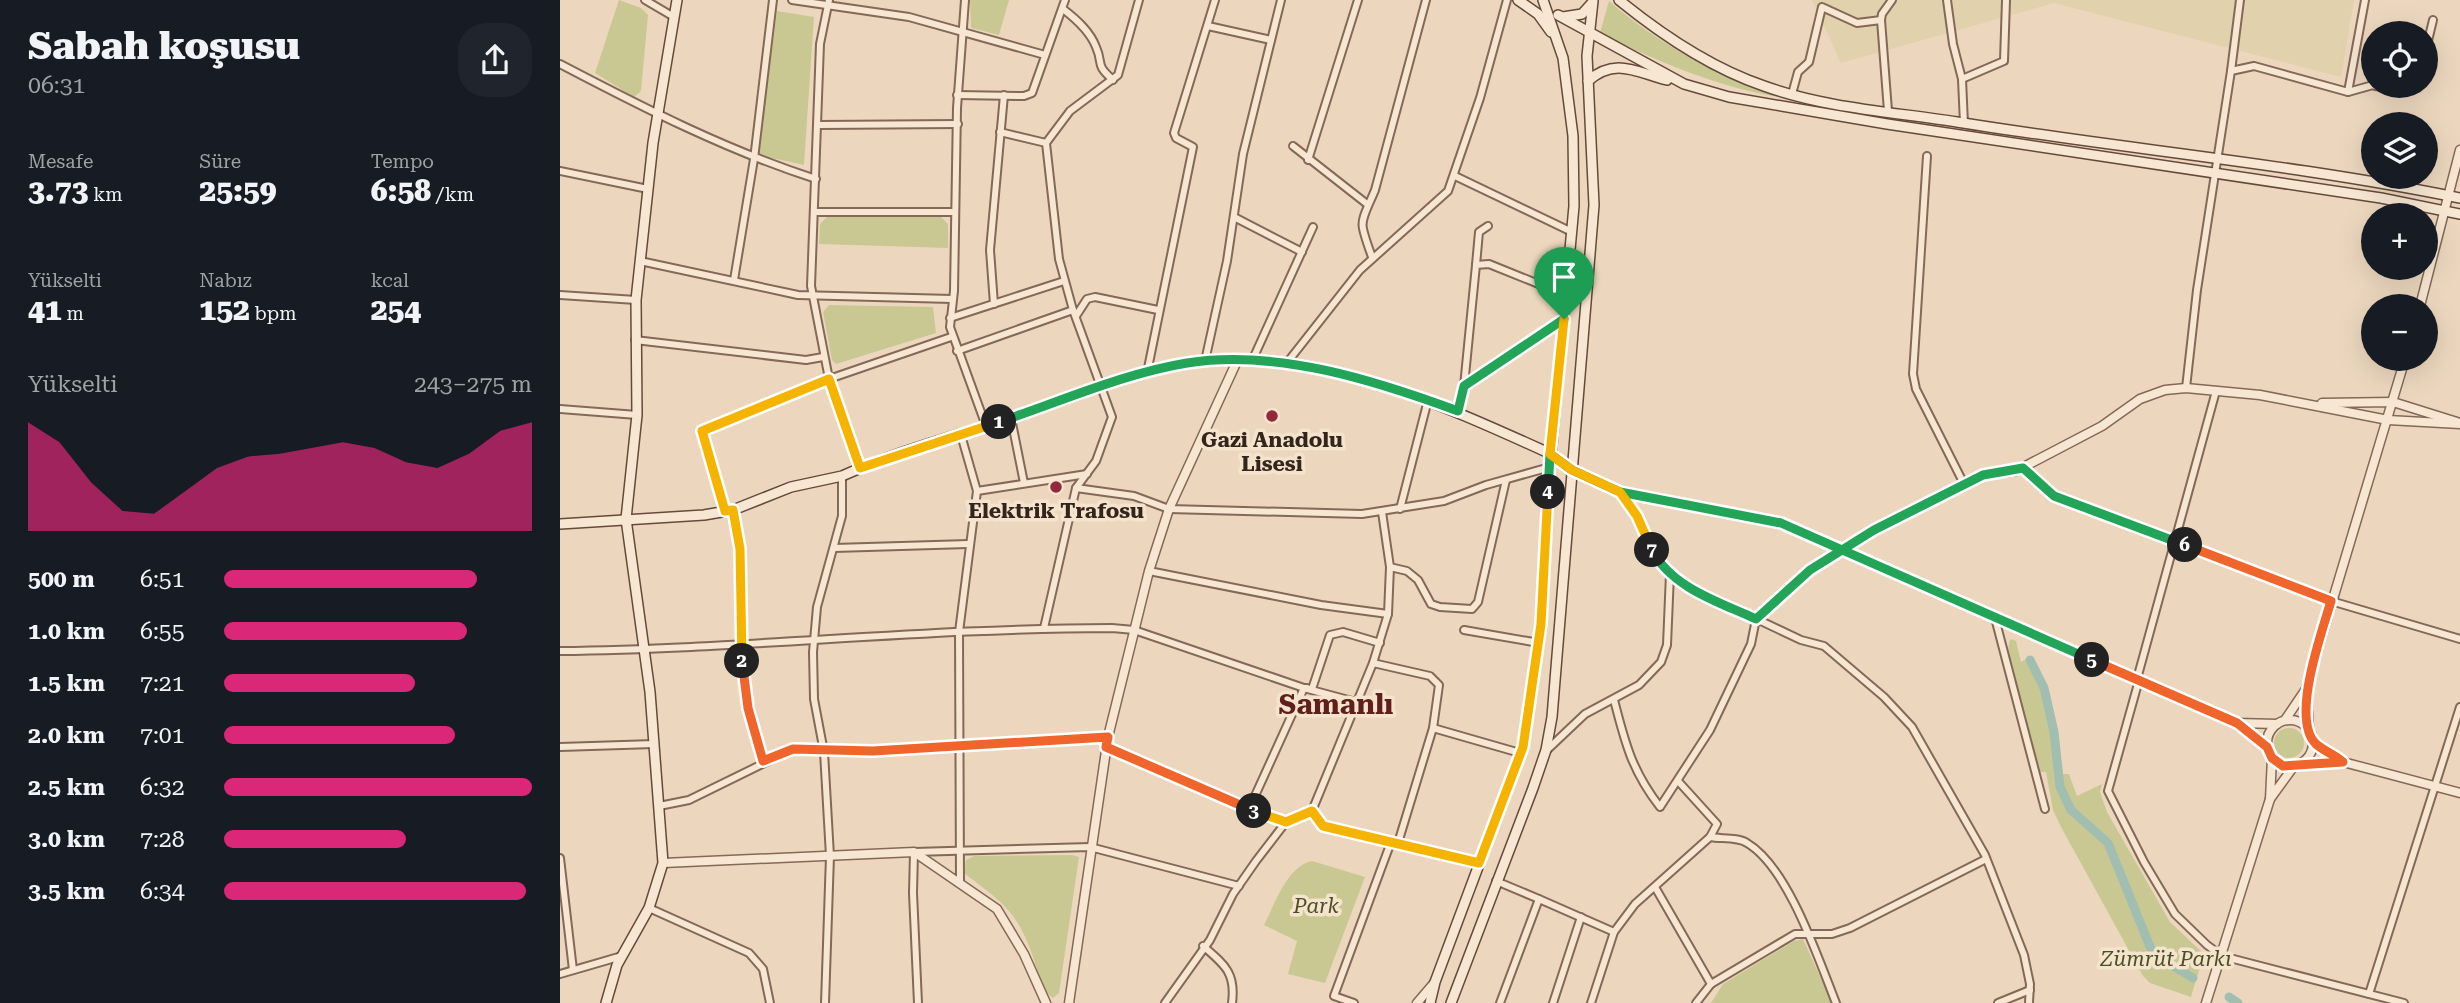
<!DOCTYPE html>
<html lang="tr">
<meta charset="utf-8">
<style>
body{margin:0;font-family:"Roboto Serif",serif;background:#20242c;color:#f1f3f6;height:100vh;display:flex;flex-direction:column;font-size:26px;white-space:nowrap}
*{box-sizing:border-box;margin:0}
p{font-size:23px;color:#9ea1a6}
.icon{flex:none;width:38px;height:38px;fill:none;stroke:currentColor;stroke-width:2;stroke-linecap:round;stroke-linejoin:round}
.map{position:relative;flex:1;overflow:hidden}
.side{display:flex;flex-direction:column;background:#171b24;width:560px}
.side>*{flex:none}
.tools{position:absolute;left:1801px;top:21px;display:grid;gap:14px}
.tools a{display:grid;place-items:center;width:77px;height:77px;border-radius:50%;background:#171b24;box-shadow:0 7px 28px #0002;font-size:35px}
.pin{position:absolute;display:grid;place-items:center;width:60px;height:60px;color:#fff;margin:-72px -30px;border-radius:50% 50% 50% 0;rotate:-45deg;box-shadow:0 0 7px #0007}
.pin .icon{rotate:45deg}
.km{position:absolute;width:35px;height:35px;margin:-18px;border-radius:50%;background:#222;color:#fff;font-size:19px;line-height:35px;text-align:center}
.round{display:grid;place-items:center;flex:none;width:74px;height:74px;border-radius:28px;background:#20242c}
.overview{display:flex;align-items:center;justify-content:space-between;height:119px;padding:0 28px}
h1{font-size:38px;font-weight:800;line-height:52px}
.metrics{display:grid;grid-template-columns:repeat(3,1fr);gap:10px;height:119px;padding:7px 28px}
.metrics div{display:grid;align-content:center}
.metrics b{font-size:30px;font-weight:800}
.metrics small{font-size:19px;font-weight:400}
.metrics p{font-size:19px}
.chart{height:196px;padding:14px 28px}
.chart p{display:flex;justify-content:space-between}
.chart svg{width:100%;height:126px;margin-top:7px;fill:#db2777;opacity:.7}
ul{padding:0 28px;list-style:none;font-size:23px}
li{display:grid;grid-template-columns:112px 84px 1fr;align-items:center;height:52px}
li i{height:18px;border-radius:9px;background:#db2777}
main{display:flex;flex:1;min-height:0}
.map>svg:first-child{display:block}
.farmland{fill:#e1d1ac}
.green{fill:#c9c893}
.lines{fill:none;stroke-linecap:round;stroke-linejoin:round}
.canal{stroke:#a2beb1;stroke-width:9}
.minor-casing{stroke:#846858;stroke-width:10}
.tertiary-casing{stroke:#846858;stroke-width:11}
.secondary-casing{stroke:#654a3b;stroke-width:12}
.minor{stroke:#f7e6d1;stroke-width:6}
.tertiary{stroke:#f7e6d1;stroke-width:8}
.secondary{stroke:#f7e6d1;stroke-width:9}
.split-1-casing{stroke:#fff;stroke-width:14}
.split-2-casing{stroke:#fff;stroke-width:14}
.split-3-casing{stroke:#fff;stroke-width:14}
.split-4-casing{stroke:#fff;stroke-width:14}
.split-5-casing{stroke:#fff;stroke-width:14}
.split-6-casing{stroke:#fff;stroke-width:14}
.split-7-casing{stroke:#fff;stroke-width:14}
.split-8-casing{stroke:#fff;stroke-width:14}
.split-1{stroke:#22a559;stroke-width:9}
.split-2{stroke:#f5b400;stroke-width:9}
.split-3{stroke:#f0652b;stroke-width:9}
.split-4{stroke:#f5b400;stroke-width:9}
.split-5{stroke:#22a559;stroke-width:9}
.split-6{stroke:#f0652b;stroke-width:9}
.split-7{stroke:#22a559;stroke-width:9}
.split-8{stroke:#f5b400;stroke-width:9}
.poi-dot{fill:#91293a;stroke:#f4e3cd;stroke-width:2.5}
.labels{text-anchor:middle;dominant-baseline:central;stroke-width:7;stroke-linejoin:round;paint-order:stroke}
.poi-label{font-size:21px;font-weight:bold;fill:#33241c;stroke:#f4e3cd}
.park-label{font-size:21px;font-style:italic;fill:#4b4f23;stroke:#f4e3cd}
.district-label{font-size:28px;font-weight:bold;fill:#5f201c;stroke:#f4e3cd}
</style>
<main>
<section class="side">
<div class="overview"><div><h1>Sabah koşusu</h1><p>06:31</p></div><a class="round"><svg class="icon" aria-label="share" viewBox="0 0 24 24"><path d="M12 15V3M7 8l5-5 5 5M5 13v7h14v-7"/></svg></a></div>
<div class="metrics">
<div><p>Mesafe</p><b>3.73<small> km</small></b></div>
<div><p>Süre</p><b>25:59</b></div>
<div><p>Tempo</p><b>6:58<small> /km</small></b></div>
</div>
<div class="metrics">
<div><p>Yükselti</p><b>41<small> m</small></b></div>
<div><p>Nabız</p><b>152<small> bpm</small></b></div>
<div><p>kcal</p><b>254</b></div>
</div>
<div class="chart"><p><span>Yükselti</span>243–275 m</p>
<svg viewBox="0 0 160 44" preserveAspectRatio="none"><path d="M0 44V6L10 13L20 27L30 37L40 38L50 30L60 22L70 18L80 17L90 15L100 13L110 15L120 20L130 22L140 17L150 9L160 6V44z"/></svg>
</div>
<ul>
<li><b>500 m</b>6:51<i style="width:82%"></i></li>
<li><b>1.0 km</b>6:55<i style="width:79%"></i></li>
<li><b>1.5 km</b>7:21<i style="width:62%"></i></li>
<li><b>2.0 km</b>7:01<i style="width:75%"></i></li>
<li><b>2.5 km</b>6:32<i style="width:100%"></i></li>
<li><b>3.0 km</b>7:28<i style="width:59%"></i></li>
<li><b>3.5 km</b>6:34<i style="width:98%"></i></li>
</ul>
</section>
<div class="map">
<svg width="1900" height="1003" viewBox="0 0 1900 1003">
<rect width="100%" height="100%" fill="#ecd7be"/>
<path class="farmland" d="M1252,0h542l-13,77 -287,-74 -213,60z"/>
<g class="green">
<path d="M59,0l22,8 7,7 -7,76 -7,6 -39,-24z"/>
<path d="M410,0h39l-10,35 -28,-7z"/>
<path d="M1049,1c51,45 107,72 170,96 -63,-10 -122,-36 -179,-64z"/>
<path d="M217,11l37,6 -10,148 -46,-10z"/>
<path d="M269,215l112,2 7,7v24l-129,-4 1,-20z"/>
<path d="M269,305l104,2 3,26 -100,31 -4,-4 -9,-48z"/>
<path d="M1451,639l5,2 5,21 10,-6 14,29 18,89h6l8,22 25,-12 -2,8 7,20 63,110 34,32 -13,43 -41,-14 -7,-7 -82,-149 -8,-17 -7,-38h-8c-5,-24 -39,-118 -27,-133z"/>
<circle cx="1729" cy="743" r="15"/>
<path d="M512,855l7,2 -20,136 -6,5c-12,-7 -16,-31 -21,-44 -16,-45 -31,-52 -68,-81l2,-13 8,-4z"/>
<path d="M752,861l53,16 -40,106 -37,-9 9,-33 -33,-16c11,-21 23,-59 48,-64z"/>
<path d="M1243,939l29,64h-121l12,-19 71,-43z"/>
</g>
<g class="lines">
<g class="canal">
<path d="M1470,660l14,28 10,44 6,55 11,23 37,33 45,111 40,24"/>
<path d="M1669,997l9,6"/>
</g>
<g class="minor-casing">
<g id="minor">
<path d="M85,0l29,17"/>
<path d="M232,0l117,17 136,38"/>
<path d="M269,0l-9,44 -9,242 18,93 31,89"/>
<path d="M405,0l-8,108 -3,183 -4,36 36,99"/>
<path d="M1387,0l6,44 9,35 2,45"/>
<path d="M503,9c13,10 27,22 33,38 8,18 -2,16 17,33"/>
<path d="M648,26l63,14"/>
<path d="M1866,49l7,-29"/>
<path d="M0,64c84,44 166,86 256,115"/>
<path d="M1671,71l9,-71"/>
<path d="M1402,79l42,-18 2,-61"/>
<path d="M1815,86l33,5 8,-5"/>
<path d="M1788,92l25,-7"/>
<path d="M1232,94l6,-22 11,-10 13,-55 35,16 24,-3"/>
<path d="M397,95l67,1 8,-3 33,-93"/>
<path d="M1328,111l-7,-91 1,-6 10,-14"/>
<path d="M258,125l140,-1"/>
<path d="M440,132l46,11"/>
<path d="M733,146l74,58"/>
<path d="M1367,156l-14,218 3,15 48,95"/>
<path d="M748,160l50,-160"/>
<path d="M0,171l88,18"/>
<path d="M895,176l117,56"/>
<path d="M254,212h141"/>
<path d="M674,217l68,35"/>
<path d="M812,257c-14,-39 -12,-31 3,-67l51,-190"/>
<path d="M80,261l158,34 154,4"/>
<path d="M916,265l3,-33 9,-6"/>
<path d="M174,280l20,-121 19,-159"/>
<path d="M0,295l76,5"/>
<path d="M434,304l-4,-54 14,-155"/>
<path d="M516,316l11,-17 8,-2 63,13"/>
<path d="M390,318l114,-37"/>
<path d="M75,340l171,20 17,-3"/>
<path d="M397,351l116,-41"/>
<path d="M645,361l22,-100 16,-107 38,-154"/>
<path d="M692,361l61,-134"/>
<path d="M726,364l74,-94 88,-79 32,-93 27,-98"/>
<path d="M587,373l46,-226 -17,-9 -2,-5 41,-133"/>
<path d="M904,386l100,-67"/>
<path d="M1626,388l11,-98 34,-219 23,-5 94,26 17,-92"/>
<path d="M0,409l77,6"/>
<path d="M898,411l6,-25 12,-121 13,-1 77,31"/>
<path d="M451,418l13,65"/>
<path d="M1463,468l31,28 277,105 129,38"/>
<path d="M516,488l58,8 35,13 193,5 82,-13 42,-16 64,-18"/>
<path d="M417,491l110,-17"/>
<path d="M1060,492l17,24 24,50 9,7 19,14 40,19 72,34 23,6 60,51 28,30 73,128 39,100 6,29 -1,19"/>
<path d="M840,509l28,-109"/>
<path d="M173,510l7,39 4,135 19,77"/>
<path d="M165,511l-23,-80 127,-52 122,-42"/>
<path d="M274,548l134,-4"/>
<path d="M830,567l17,4 11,9 13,24 9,3 32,2 6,-7 28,-122"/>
<path d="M589,571l172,34 67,9"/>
<path d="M1435,618l50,191"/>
<path d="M484,628l32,-140 20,-27 16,-44 -39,-107 -14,-51 -13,-116 24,-32 48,-36 21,-75"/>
<path d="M904,630l75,13"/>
<path d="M0,651c184,-2 368,-23 552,-23l22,2 170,58 52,14"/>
<path d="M813,663l57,13 9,9 -6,43 -35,115"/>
<path d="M1577,679l79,-288"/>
<path d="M1579,680l-31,111 36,71 31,52 32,31 15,11 182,47"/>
<path d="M752,689l18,-54 13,-3 37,11"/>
<path d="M1054,700c11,43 18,71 46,107l50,-77 41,-86 5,-25 54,-49 32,-21"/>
<path d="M873,728l87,25"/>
<path d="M0,747l94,-3"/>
<path d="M546,747l180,75"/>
<path d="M988,749l37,-35 54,-29 22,-23 6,-17 3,-71"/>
<path d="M99,806l30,-6 104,-51 80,2 235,-14"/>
<path d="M689,809l55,-121h3"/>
<path d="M752,811l11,15 156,37"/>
<path d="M1150,837c11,2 28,0 37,6 41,24 71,115 89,160"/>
<path d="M0,858l13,112"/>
<path d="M400,881l-1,-249 18,-141 -16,-56"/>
<path d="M936,881l43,18 -39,104"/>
<path d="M1095,887l56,97 -15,19"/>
<path d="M979,899l75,33"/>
<path d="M89,908l100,45 14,16 7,34"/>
<path d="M643,946c22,19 33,27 29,57"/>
<path d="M0,974l62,-18"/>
<path d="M1151,984l84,-50h37l18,-6 136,-69"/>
<path d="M1809,994l91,-287"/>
<path d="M265,1003l5,-147 -6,-104 -10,-53 -1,-47 4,-45 25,-91v-40"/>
<path d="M358,1003l-5,-110 1,-41 176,-5 149,39"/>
<path d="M605,1003l45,-63 23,-46 23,-33 30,-39 26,-11 61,-148 15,-49 2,-47 -8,-55"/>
<path d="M794,1003l-20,-7 57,-154"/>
<path d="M993,1003l28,-86"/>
<path d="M1031,1003l23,-71 21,-28 75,-67 7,-13 -39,-43"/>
<path d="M1438,1003l32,-13"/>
</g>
</g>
<g class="tertiary-casing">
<g id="tertiary">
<path d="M1860,306l40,-156"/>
<path d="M1762,403l71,-1 64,20"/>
<path d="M991,454l21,16 48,22 161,31 456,200"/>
<path d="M1282,549l32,-19 109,-55 33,-4 86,-45 38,-27 25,-9 21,-2 74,7 128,25 72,4"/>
<path d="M1746,689l99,-330"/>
<circle cx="1730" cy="743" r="23"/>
<path d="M1725,720l21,-31 3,40"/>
<path d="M1707,747l-30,-24 40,1"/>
<path d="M1712,758l-2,41 24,-33"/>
<path d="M1783,762l117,31"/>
<path d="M1742,763l41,-1 -29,-20"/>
<path d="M103,863l251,-11 83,57 27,45 22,49"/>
<path d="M509,1003l39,-266 41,-166 20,-62 68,-148"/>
<path d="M857,1003l18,-21"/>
<path d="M1646,1003l64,-204"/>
</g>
</g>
<g class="secondary-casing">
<g id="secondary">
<path d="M958,0l20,14 13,18"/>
<path d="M1059,0c43,35 92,68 145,86 61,22 129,26 193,36 167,27 337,42 503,76"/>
<path d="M998,15l126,69 45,13 158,27 494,74 79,16"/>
<path d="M1003,17l19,-3 10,-11"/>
<path d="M1028,81c27,-24 48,-9 79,-1"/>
<path d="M0,524l144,-9 29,-5 58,-23 51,-11c58,-26 121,-42 181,-62 53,-18 107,-41 162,-51 122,-21 258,42 366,91"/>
<path d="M46,1003l11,-38 32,-57 14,-45 -13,-171 -24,-173 11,-104 -1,-115 17,-157 24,-143"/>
<path d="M870,1003l5,-21 88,-235 18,-123 9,-157 24,-261 -1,-70 -10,-78 -20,-58"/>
<path d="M891,1003l82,-215 13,-38 6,-33 42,-512 -7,-149 6,-55"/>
</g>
</g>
<use href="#minor" class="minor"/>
<use href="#tertiary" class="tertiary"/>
<use href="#secondary" class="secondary"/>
</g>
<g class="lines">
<g class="split-1-casing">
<path id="split-1" d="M439,422c60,-20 126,-49 188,-59 90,-14 187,17 271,48l6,-25 100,-67"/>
</g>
<g class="split-2-casing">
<path id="split-2" d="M182,661l-2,-112 -7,-39 -8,1 -23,-80 127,-52 31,89 139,-46"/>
</g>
<g class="split-3-casing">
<path id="split-3" d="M182,661l6,47 15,53 30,-12 80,2 235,-14 -2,10 148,64"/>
</g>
<g class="split-4-casing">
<path id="split-4" d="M694,811l32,11 26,-11 11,15 156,37 44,-116 18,-123 7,-132"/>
</g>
<g class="split-5-casing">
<path id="split-5" d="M988,492l2,-38 22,16 48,22 161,31 311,137"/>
</g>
<g class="split-6-casing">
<path id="split-6" d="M1532,660l145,63 30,24 5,11 11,8 60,-4c-8,-7 -19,-11 -27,-18 -26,-25 6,-112 15,-143l-146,-56"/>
</g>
<g class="split-7-casing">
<path id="split-7" d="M1092,550c20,38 67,52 104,69l54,-49 64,-40 109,-55 40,-7 31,28 131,49"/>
</g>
<g class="split-8-casing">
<path id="split-8" d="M1004,319l-14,135 22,16 48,22 17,24 15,34"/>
</g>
<use href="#split-1" class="split-1"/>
<use href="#split-2" class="split-2"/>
<use href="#split-3" class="split-3"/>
<use href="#split-4" class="split-4"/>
<use href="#split-5" class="split-5"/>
<use href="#split-6" class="split-6"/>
<use href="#split-7" class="split-7"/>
<use href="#split-8" class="split-8"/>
</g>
<g class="poi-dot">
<circle cx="712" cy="416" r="7"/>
<circle cx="496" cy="487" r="7"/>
</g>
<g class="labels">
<g class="poi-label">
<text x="712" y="440">Gazi Anadolu<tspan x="712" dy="24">Lisesi</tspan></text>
<text x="496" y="511">Elektrik Trafosu</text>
</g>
<g class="park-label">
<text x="756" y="906">Park</text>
<text x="1606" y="959">Zümrüt Parkı</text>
</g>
<g class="district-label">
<text x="776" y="704">Samanlı</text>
</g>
</g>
</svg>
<div class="tools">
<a><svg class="icon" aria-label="locate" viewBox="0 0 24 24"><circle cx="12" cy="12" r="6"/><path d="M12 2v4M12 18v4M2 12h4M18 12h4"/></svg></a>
<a><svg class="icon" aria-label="layers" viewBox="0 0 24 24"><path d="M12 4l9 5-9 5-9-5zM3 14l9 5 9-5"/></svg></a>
<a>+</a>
<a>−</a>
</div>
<div class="pin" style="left:1004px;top:319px;background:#1e9e55"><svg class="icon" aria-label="arrive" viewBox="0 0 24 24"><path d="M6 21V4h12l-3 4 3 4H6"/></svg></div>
<b class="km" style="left:439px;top:422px">1</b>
<b class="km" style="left:182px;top:661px">2</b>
<b class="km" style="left:694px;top:811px">3</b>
<b class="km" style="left:988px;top:492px">4</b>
<b class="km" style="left:1532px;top:660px">5</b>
<b class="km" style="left:1625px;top:545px">6</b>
<b class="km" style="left:1092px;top:550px">7</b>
</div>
</main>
